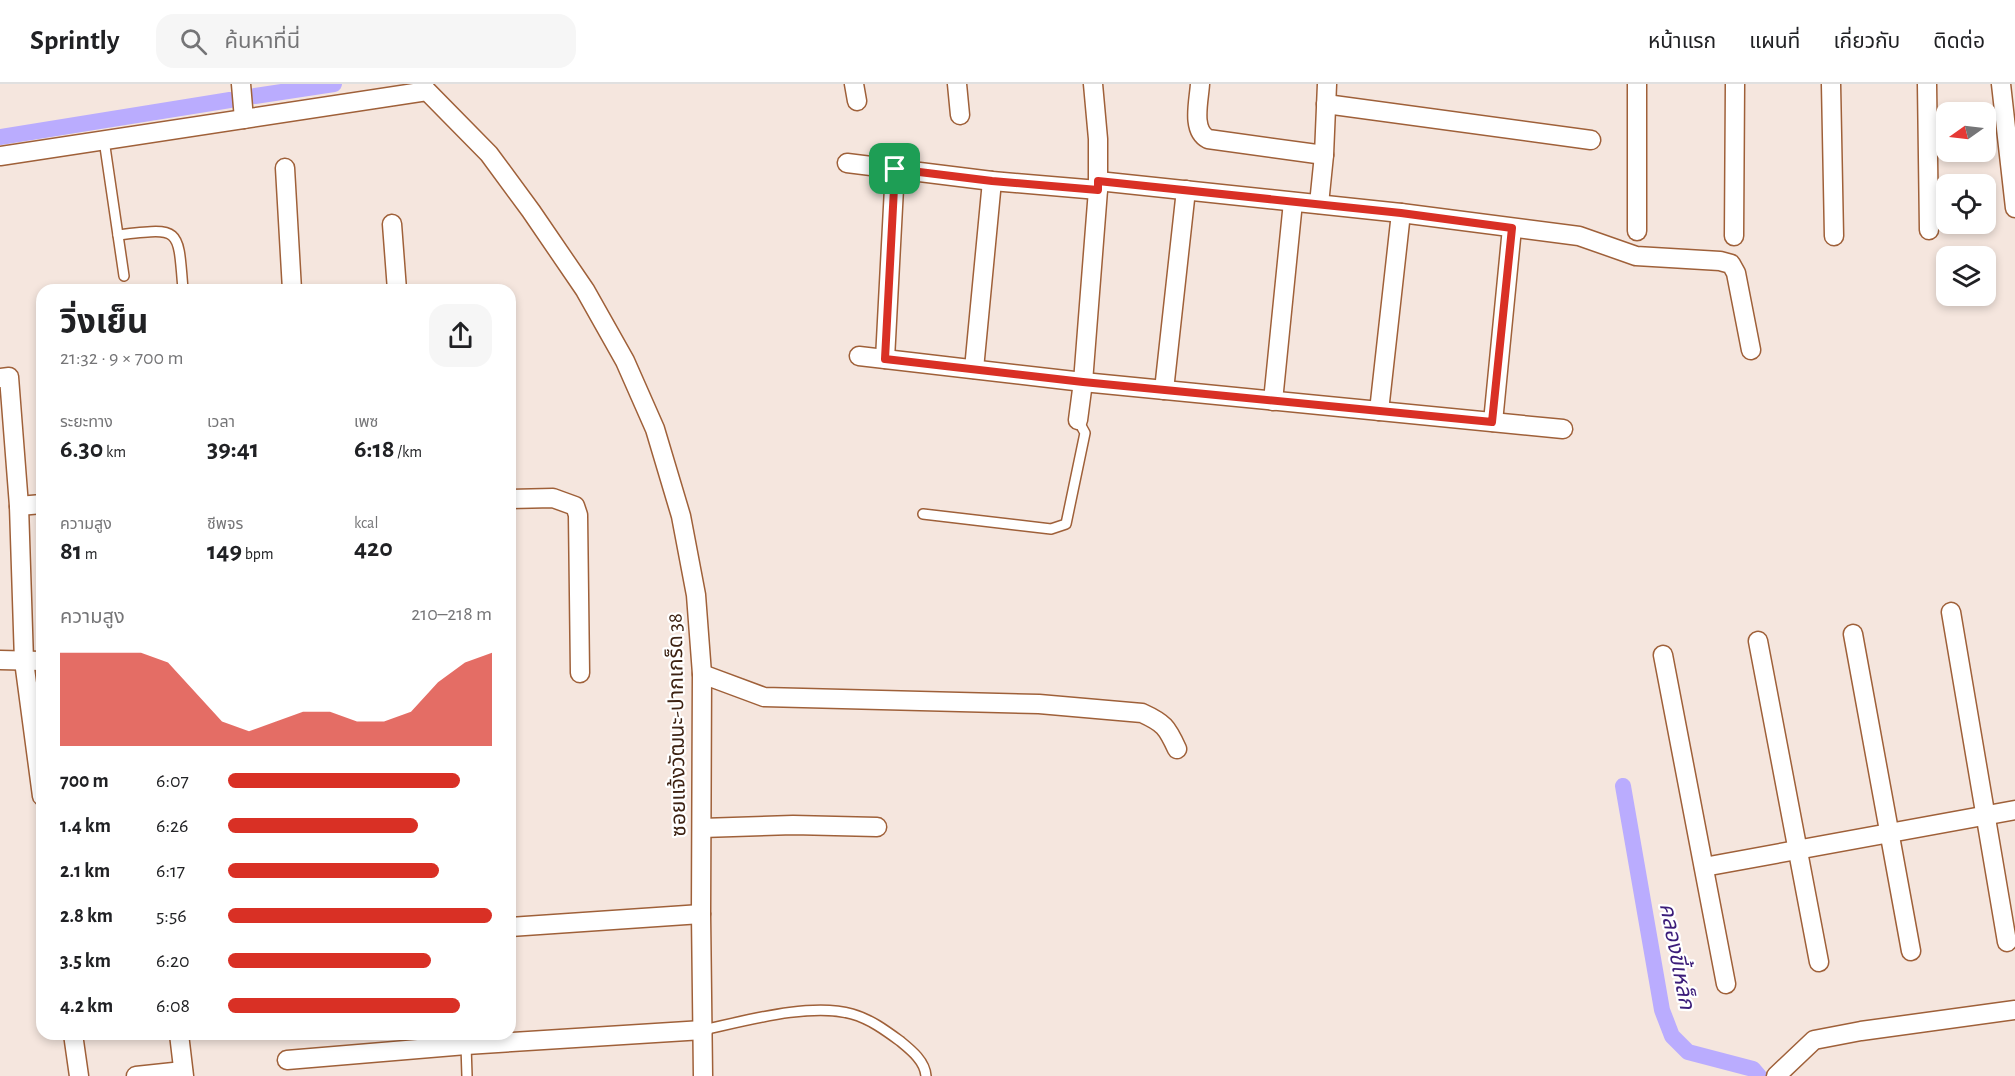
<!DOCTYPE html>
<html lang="th">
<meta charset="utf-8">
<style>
body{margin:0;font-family:"Alegreya Sans","Noto Sans Thai",sans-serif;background:#f6f6f6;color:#202124;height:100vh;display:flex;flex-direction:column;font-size:22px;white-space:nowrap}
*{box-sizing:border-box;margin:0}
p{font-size:20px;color:#757577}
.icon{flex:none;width:33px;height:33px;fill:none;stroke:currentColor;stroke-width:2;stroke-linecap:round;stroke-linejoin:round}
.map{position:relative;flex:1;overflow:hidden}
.side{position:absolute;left:36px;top:200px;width:480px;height:756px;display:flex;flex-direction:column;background:#fff;border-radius:18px;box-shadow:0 3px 9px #0003}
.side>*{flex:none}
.needle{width:39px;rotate:256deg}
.tools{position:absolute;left:1936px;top:18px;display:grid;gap:12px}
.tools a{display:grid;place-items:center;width:60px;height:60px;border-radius:12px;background:#fff;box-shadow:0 3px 9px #0003;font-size:30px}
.pin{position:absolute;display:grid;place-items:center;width:51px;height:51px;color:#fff;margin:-26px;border-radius:12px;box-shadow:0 3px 9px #0006}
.round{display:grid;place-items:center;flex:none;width:63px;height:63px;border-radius:18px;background:#f6f6f6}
.summary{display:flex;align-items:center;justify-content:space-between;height:102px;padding:0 24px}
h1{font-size:33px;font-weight:700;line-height:45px}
.stats{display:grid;grid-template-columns:repeat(3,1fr);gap:9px;height:102px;padding:6px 24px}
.stats div{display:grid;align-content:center}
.stats b{font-size:26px;font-weight:700}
.stats small{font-size:16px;font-weight:400}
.stats p{font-size:16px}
.chart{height:168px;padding:12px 24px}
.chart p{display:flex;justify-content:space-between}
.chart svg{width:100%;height:108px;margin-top:6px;fill:#d93025;opacity:.7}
ul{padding:0 24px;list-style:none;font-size:20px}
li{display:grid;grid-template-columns:96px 72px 1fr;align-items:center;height:45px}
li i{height:15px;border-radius:8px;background:#d93025}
header{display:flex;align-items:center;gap:36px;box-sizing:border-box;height:84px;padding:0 30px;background:#fff;border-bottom:2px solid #e0e0e0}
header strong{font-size:28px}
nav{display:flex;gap:33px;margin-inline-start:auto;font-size:21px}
.search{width:420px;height:54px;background:#f6f6f6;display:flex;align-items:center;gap:15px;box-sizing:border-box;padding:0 21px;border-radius:18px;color:#757577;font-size:22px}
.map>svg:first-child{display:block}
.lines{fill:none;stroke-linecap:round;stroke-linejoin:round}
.canal{stroke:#baacfe;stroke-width:16}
.service-casing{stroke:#9f6039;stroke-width:12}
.minor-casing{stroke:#9f6039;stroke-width:21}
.service{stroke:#fff;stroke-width:9}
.minor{stroke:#fff;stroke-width:18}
.route-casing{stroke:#fff;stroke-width:12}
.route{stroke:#d93025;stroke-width:8}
.labels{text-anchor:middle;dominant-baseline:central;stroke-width:4.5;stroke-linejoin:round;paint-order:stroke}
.street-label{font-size:21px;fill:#3d2212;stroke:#fff}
.water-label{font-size:22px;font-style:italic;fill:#3b1c79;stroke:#fff}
</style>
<header>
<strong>Sprintly</strong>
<div class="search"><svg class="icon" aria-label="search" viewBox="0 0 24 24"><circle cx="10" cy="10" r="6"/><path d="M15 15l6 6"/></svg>ค้นหาที่นี่</div>
<nav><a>หน้าแรก</a><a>แผนที่</a><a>เกี่ยวกับ</a><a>ติดต่อ</a></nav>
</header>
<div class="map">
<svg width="2015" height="992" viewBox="0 0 2015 992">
<rect width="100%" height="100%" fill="#f5e6de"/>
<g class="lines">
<g class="canal">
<path d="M255,12l79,-12"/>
<path d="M0,53l230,-37"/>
<path d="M1623,702l39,224 10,26 16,16 65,17 6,7"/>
</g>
<g class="service-casing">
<g id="service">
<path d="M104,56l20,136"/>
<path d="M118,151c63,-7 60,-9 65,55"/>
<path d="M923,430l128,15 15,-5 19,-91 -7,-13"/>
<path d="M703,946c42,-9 108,-28 149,-16 18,5 33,16 48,27 11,9 25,20 26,35"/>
<path d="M466,961l1,31"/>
</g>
</g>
<g class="minor-casing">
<g id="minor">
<path d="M241,0l3,35"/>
<path d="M854,0l3,17"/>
<path d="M957,0l3,31"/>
<path d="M1200,0c-1,17 -9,46 8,55l116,16"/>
<path d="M1831,0l3,152"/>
<path d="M1927,0l2,146"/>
<path d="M2001,0l14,124"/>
<path d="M1326,20l265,36"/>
<path d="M0,72l427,-65 62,63 42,57 54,79 40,71 30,68 26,87 15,79 6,79 -1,240 2,162"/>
<path d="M847,79l145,18 106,9"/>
<path d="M285,84l7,122"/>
<path d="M1098,97l303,32 178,23 57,20 84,5 11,3 5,9 15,77"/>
<path d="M1319,120l5,-49 3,-71"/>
<path d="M392,140l5,66"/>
<path d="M1637,147v-147"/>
<path d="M1734,152l1,-152"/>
<path d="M859,272l224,26 480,47"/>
<path d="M885,275l10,-190"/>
<path d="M974,285l18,-188"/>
<path d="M0,294l9,-1 10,129 5,155 18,135"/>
<path d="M1164,306l22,-200"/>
<path d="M1273,317l20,-199"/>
<path d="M1379,327l22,-198"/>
<path d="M1078,336l5,-38 15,-192v-51l-5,-55"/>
<path d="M1493,338l19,-194"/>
<path d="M510,415l43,-1 22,8 3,9 2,158"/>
<path d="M19,422l23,-2"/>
<path d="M1951,528l56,330"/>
<path d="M1853,550l58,317"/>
<path d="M1758,557l61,321"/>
<path d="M1663,571l63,329"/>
<path d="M0,576l42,1"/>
<path d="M702,590l62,23 275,7 103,9c22,10 25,14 35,36"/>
<path d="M702,744l91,-3 84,2"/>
<path d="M1704,783l311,-57"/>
<path d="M510,843l191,-13"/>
<path d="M73,950l6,42"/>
<path d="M179,950l5,42"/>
<path d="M287,976l179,-15 237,-15"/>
<path d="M136,992l47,-5"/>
<path d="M1776,992l38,-36 47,-9 154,-21"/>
</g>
</g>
<use href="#service" class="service"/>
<use href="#minor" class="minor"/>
</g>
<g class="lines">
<g class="route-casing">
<path id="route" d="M895,85l97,12 106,9v-9l303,32 111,15 -20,194 -409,-40 -198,-23z"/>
</g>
<use href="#route" class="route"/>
</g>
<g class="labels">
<g class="street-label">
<text transform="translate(677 641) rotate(-91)">ซอยแจ้งวัฒนะ-ปากเกร็ด 38</text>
</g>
<g class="water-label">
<text transform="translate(1677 872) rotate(79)">คลองขี้เหล็ก</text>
</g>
</g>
</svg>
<div class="tools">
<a><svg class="needle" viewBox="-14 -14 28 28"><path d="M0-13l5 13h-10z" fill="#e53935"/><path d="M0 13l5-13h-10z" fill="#757577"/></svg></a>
<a><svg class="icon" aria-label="locate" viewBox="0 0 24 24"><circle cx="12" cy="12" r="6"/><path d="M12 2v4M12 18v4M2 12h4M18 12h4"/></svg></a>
<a><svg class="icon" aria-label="layers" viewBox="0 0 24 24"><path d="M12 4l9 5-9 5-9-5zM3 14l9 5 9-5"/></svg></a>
</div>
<div class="pin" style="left:895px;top:85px;background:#1e9e55"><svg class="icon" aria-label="arrive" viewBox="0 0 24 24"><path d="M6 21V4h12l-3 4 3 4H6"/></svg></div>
<section class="side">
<div class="summary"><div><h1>วิ่งเย็น</h1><p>21:32 · 9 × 700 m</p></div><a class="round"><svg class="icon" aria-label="share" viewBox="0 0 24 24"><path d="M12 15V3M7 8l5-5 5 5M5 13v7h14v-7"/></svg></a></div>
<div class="stats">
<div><p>ระยะทาง</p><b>6.30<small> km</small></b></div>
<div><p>เวลา</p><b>39:41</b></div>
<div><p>เพซ</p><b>6:18<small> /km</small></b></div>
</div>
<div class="stats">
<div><p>ความสูง</p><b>81<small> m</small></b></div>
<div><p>ชีพจร</p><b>149<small> bpm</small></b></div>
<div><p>kcal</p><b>420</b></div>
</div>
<div class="chart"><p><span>ความสูง</span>210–218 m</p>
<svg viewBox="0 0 160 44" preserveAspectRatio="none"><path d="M0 44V6L10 6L20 6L30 6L40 10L50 22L60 34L70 38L80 34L90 30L100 30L110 34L120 34L130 30L140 18L150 10L160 6V44z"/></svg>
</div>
<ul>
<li><b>700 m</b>6:07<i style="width:88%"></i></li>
<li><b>1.4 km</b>6:26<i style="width:72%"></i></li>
<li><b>2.1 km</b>6:17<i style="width:80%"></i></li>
<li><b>2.8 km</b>5:56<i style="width:100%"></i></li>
<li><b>3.5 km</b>6:20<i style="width:77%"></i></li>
<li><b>4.2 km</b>6:08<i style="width:88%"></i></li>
</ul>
</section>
</div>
